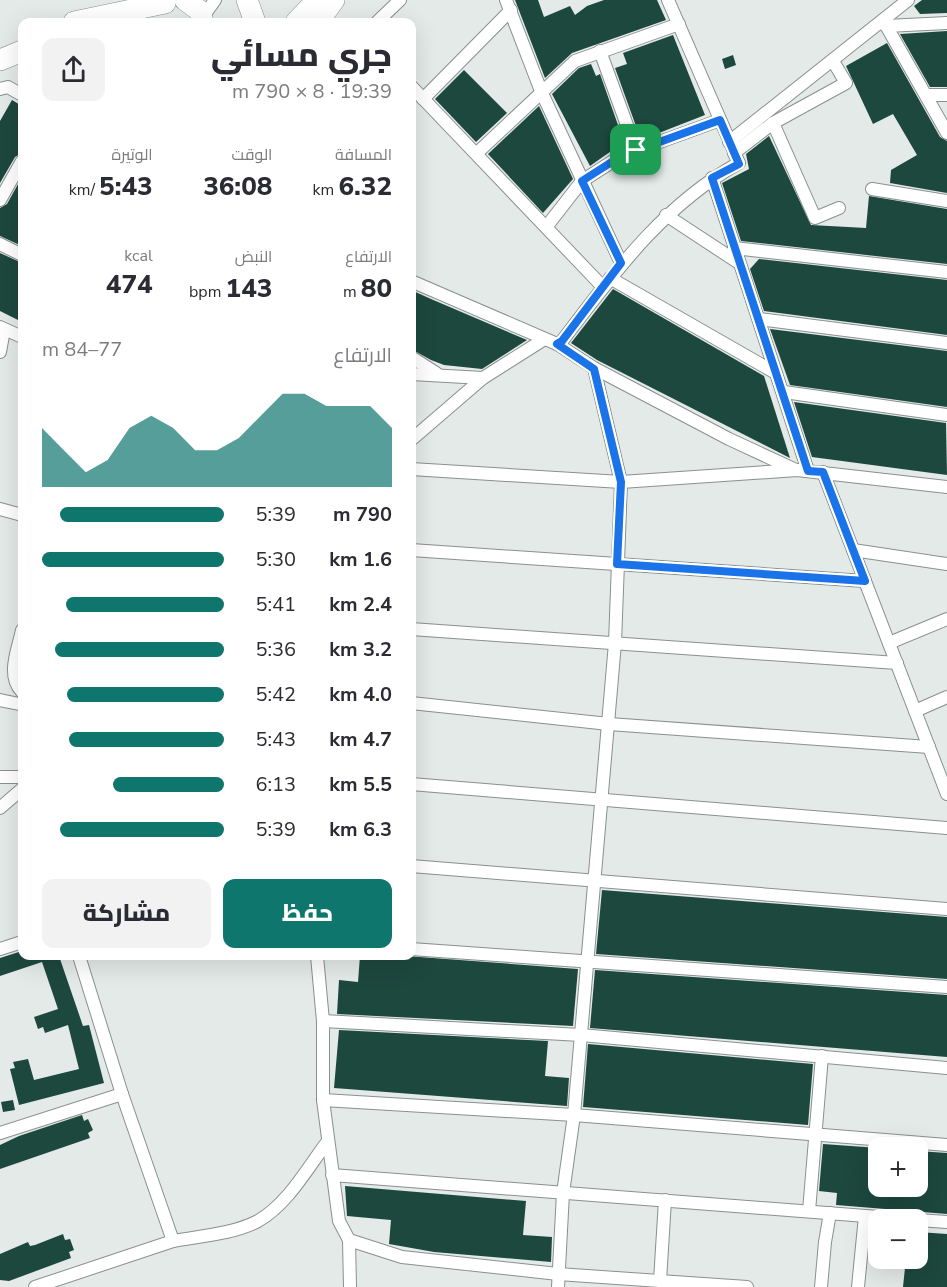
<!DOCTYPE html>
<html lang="ar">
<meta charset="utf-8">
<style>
body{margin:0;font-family:"Nunito Sans",Cairo,sans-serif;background:#f2f2f3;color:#2b2b33;direction:rtl;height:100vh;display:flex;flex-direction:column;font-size:22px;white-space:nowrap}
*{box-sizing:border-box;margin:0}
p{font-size:20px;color:#7c7c81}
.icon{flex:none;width:33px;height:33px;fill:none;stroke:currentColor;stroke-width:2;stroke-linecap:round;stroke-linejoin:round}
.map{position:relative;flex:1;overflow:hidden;direction:ltr}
.drawer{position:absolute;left:18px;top:18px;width:398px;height:942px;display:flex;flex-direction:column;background:#fff;border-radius:12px;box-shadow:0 6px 24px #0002;direction:rtl}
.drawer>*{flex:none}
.controls{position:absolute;left:868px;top:1137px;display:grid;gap:12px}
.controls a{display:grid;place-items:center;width:60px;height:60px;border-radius:12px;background:#fff;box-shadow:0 6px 24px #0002;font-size:30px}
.pin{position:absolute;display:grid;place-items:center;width:51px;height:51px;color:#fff;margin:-26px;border-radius:12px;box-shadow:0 3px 9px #0006}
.round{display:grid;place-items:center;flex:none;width:63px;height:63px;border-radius:12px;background:#f2f2f3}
.head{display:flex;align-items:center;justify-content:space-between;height:102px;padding:0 24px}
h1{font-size:33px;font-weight:800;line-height:45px}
.figures{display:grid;grid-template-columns:repeat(3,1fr);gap:9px;height:102px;padding:6px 24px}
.figures div{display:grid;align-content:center}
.figures b{font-size:26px;font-weight:800}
.figures small{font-size:16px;font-weight:400}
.figures p{font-size:16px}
.chart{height:168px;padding:12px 24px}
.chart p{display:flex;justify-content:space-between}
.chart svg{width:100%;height:108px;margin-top:6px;fill:#0f766e;opacity:.7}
.cta{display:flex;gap:12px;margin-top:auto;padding:12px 24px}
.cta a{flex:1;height:69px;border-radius:12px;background:#0f766e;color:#fff;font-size:24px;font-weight:800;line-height:69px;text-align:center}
.cta a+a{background:#f2f2f3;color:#2b2b33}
ul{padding:0 24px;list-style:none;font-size:20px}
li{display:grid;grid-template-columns:96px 72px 1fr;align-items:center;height:45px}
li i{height:15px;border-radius:8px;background:#0f766e}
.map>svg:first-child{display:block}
.building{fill:#1d483e}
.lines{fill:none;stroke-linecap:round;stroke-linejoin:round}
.minor-casing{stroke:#8a908e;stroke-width:14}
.trunk-casing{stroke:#8a908e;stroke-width:22}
.minor{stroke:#fff;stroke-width:12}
.trunk{stroke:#fff;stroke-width:21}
.route-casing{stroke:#fff;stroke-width:12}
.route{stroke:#1a73e8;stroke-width:8}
</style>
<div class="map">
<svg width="947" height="1287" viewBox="0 0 947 1287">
<rect width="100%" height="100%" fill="#e3eae8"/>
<g class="building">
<path d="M515,0h23l6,17 26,-11 5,9 12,-9 17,-6h53l9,20 -94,33 -27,25z"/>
<path d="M922,0h25v13l-27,1 -6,-8z"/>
<path d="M947,31v56h-17l-30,-53z"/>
<path d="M673,35l32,80 -64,25 -26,-72 12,-4 -4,-11z"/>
<path d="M887,43l53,94 7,4v52l-57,-10 1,-13 26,-15 -24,-41 -20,10 -27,-58z"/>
<path d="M733,55l3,10 -11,4 -3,-10z"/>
<path d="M591,64l5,12 4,-2 24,68 -34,24 -38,-72 27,-26z"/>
<path d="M464,70l43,43 -31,29 -41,-43z"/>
<path d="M12,100l10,6v47l-7,4 -15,26v-62z"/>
<path d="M539,106l34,73 -30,34 -55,-59z"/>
<path d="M769,136l42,89 55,3 3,-32 78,13v55l-206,-23 -19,-58 27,-14 -3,-15z"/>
<path d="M22,177v69l-22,-10v-28l7,-4z"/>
<path d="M0,253l22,10v59l-22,-11z"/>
<path d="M759,259l188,21v55l-183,-24 -14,-42z"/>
<path d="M613,289l151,87 26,82 -193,-98 -26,-17z"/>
<path d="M411,290l20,9 96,41 -45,29 -38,-4 -13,-5 -20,-11z"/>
<path d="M770,329l177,22v56l-157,-22z"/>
<path d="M794,402l152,21 1,52 -135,-18z"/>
<path d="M602,890l345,27v62l-351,-25z"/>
<path d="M22,951v5h37l24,70 6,-1 15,58 -85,22 -9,-36 5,-1 -2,-6 15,-3 6,21 45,-11 -11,-44 -23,8 -2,-6 -5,2 -4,-12 24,-8 -16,-47 -42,14v-18z"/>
<path d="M360,956h46l172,13 -5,57 -236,-12 2,-34 19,2z"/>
<path d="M595,970l352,25v62l-357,-29z"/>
<path d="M339,1030l209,11 -3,35 24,2 -2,28 -233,-18z"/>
<path d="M588,1044l225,20 -5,61 -225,-18z"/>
<path d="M13,1100l2,10 -12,2 -2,-10z"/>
<path d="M82,1115l2,6 4,-2 5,11 -5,3 2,5 -90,31v-24l19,-9z"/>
<path d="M823,1144l56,4v38h39v-35l29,2v61l-111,-9 1,-12 -18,-2z"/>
<path d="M345,1186l181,15 -3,34 29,2 -1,25 -117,-10 -45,-8 2,-24 -44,-4z"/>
<path d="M918,1232l29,2v53h-44l3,-29h12z"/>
<path d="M63,1234l2,6 5,-1 4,11 -5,2 2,6 -62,23 -9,-1v-26l28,-12 2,4 5,-1z"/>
</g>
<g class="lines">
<g class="minor-casing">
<g id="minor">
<path d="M506,0l35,91 80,172"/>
<path d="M668,0l65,149"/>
<path d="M202,18l13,-18"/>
<path d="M883,20l64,113"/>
<path d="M377,22l23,-22"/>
<path d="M886,26l61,-3"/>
<path d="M600,51l36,99"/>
<path d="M411,86l192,201"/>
<path d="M0,89l8,-2 14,8"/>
<path d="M926,95h21"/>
<path d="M423,99l88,-89"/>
<path d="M773,123l42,95 24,-10"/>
<path d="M729,142l179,-142"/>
<path d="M477,153l98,-92 104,-37"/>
<path d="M712,178l96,293"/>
<path d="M872,189l75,12"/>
<path d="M0,200l22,-39"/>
<path d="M666,215l73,48"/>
<path d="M547,226l35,-45 39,-25 99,-36"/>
<path d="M0,244l22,11"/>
<path d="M734,248l213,24"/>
<path d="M610,278l164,94"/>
<path d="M411,281l146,63 37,24 135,71 67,31"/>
<path d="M759,319l188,24"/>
<path d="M0,327l22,10"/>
<path d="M557,344l5,-3c52,-68 101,-136 177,-178l-5,-10 39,-30 73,-40 -13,-22"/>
<path d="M0,352l4,-22"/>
<path d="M411,357l25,16"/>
<path d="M411,374l72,4"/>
<path d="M784,392l163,23"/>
<path d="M411,440l72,-62 60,-38"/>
<path d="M411,469l210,13 176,-12 150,17"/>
<path d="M823,472l124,322"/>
<path d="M0,509l22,6"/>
<path d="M411,550l454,31"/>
<path d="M853,550l94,14"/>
<path d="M411,629l486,34"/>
<path d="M22,630c-4,20 -16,45 0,62"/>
<path d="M889,643l58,-24"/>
<path d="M0,700l19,4"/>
<path d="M411,703l198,21 320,23"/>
<path d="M915,711l32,-14"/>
<path d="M0,777h22"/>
<path d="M411,784l536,44"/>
<path d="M0,808l22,-19"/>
<path d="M411,866l536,43"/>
<path d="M0,949l22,-7"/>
<path d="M411,949l536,38"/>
<path d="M317,956l6,65v79l16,121 10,19 1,47"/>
<path d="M323,1021l258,14 366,33"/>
<path d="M323,1100l251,15 373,30"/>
<path d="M0,1133l122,-39"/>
<path d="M332,1175l586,45"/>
<path d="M809,1211l13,-155"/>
<path d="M918,1220l29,2"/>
<path d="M349,1240l53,17 156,17 189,13"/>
<path d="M173,1241c28,-5 60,-7 85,-20 30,-17 50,-54 70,-80"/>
<path d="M660,1281l5,-81"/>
<path d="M35,1287l138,-46 -51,-147 -43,-138"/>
<path d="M558,1287l5,-94 11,-78 41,-472 6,-161 -27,-114"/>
<path d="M821,1287l4,-45 5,-29"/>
<path d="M858,1287l7,-71"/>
</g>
</g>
<g class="trunk-casing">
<g id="trunk">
<path d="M185,0l15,11 3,11"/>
<path d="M247,0l8,22"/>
<path d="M74,22l91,-19"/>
<path d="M296,22l21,-22"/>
<path d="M318,22l16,-22"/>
<path d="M0,60l22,-9"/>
</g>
</g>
<use href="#minor" class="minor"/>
<use href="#trunk" class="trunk"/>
</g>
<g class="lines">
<g class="route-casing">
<path id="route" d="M720,120l19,44 -27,14 96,293 15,1 42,109 -248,-17 4,-82 -27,-113 -37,-25 5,-3 59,-78 -39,-82 39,-25z"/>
</g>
<use href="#route" class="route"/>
</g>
</svg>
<div class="controls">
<a>+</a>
<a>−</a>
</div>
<div class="pin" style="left:636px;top:150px;background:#1e9e55"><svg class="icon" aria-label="arrive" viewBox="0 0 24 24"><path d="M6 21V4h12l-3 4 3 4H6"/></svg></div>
<section class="drawer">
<div class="head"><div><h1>جري مسائي</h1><p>19:39 · 8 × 790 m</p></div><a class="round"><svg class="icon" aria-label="share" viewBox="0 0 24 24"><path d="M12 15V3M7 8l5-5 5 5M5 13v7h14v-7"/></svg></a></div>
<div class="figures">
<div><p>المسافة</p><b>6.32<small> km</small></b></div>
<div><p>الوقت</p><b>36:08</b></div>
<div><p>الوتيرة</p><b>5:43<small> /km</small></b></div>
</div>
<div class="figures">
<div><p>الارتفاع</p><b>80<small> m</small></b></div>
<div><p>النبض</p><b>143<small> bpm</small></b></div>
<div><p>kcal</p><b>474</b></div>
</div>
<div class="chart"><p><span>الارتفاع</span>77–84 m</p>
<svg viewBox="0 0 160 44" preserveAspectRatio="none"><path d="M0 44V20L10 29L20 38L30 33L40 20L50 15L60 20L70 29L80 29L90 24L100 15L110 6L120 6L130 11L140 11L150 11L160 20V44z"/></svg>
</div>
<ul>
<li><b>790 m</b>5:39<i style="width:90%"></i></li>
<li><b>1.6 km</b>5:30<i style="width:100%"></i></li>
<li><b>2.4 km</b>5:41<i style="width:87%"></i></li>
<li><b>3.2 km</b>5:36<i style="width:93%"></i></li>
<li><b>4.0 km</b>5:42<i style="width:86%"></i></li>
<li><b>4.7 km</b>5:43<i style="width:85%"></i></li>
<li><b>5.5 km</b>6:13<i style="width:61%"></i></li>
<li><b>6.3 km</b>5:39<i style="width:90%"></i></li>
</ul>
<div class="cta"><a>حفظ</a><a>مشاركة</a></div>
</section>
</div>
